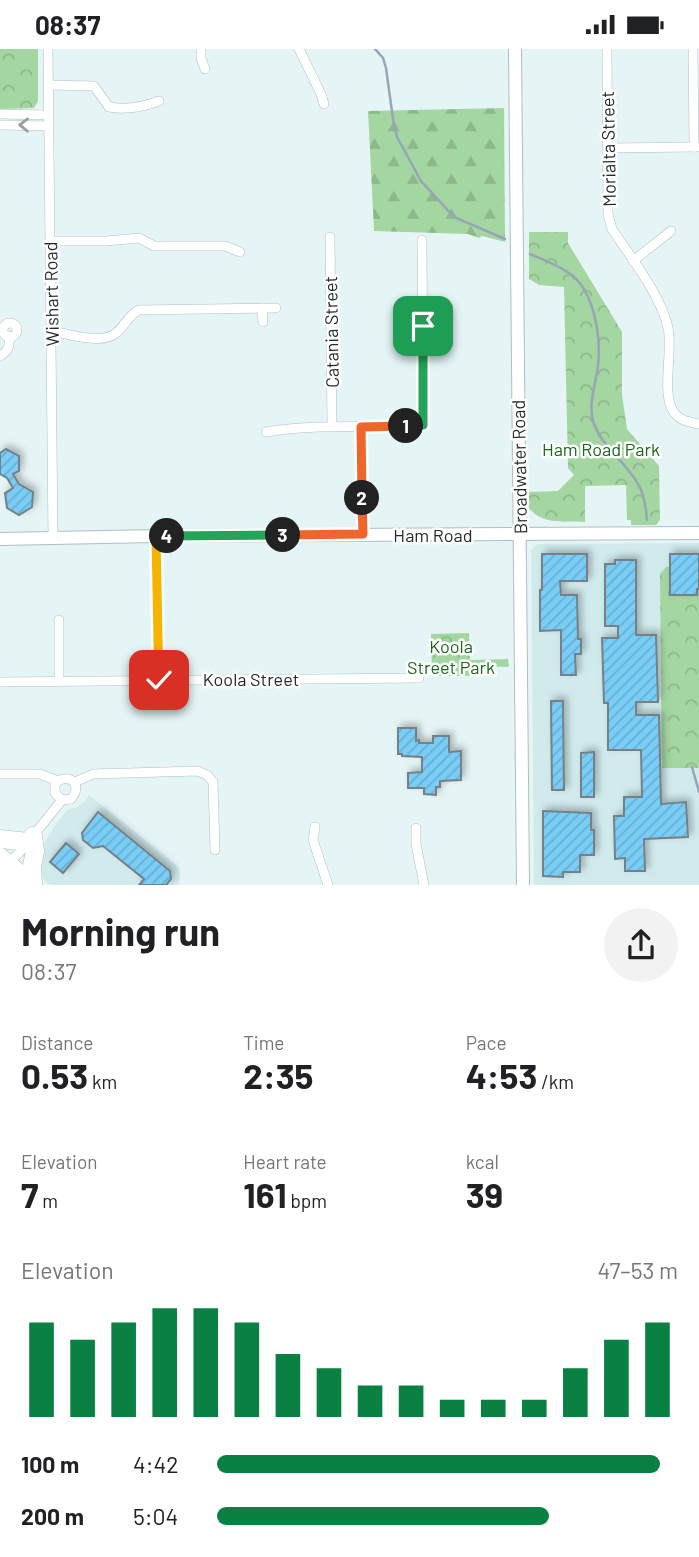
<!DOCTYPE html>
<meta charset="utf-8">
<style>
body{margin:0;font-family:Barlow,sans-serif;background:#f2f2f2;color:#202124;height:100vh;display:flex;flex-direction:column;font-size:26px;white-space:nowrap}
*{box-sizing:border-box;margin:0}
p{font-size:23px;color:#757577}
.icon{flex:none;width:38px;height:38px;fill:none;stroke:currentColor;stroke-width:2;stroke-linecap:round;stroke-linejoin:round}
.map{position:relative;height:836px;overflow:hidden}
.details{display:flex;flex-direction:column;background:#fff;flex:1}
.details>*{flex:none}
.pin{position:absolute;display:grid;place-items:center;width:60px;height:60px;color:#fff;margin:-30px;border-radius:14px;box-shadow:0 4px 10px #0006}
.km{position:absolute;width:35px;height:35px;margin:-18px;border-radius:50%;background:#222;color:#fff;font-size:19px;line-height:35px;text-align:center}
.round{display:grid;place-items:center;flex:none;width:74px;height:74px;border-radius:37px;background:#f2f2f2}
.head{display:flex;align-items:center;justify-content:space-between;height:119px;padding:0 21px}
h1{font-size:38px;font-weight:700;line-height:52px}
.stats{display:grid;grid-template-columns:repeat(3,1fr);gap:10px;height:119px;padding:7px 21px}
.stats div{display:grid;align-content:center}
.stats b{font-size:35px;font-weight:700}
.stats small{font-size:19px;font-weight:400}
.stats p{font-size:19px}
.chart{height:196px;padding:14px 21px}
.chart p{display:flex;justify-content:space-between}
.chart svg{width:100%;height:126px;margin-top:7px;stroke:#0b8043;stroke-width:6}
ul{padding:0 21px;list-style:none;font-size:23px}
li{display:grid;grid-template-columns:112px 84px 1fr;align-items:center;height:52px}
li i{height:18px;border-radius:9px;background:#0b8043}
.status{display:flex;justify-content:space-between;align-items:center;height:49px;padding:0 35px;background:#fff;direction:ltr}
.status svg{height:19px;fill:currentColor}
.map>svg:first-child{display:block}
.built{fill:#d1ebed}
.forest{fill:url(#forest-firs)}
.park{fill:url(#park-crowns)}
.lines{fill:none;stroke-linecap:round;stroke-linejoin:round}
.stream{stroke:#98a4b7;stroke-width:2.5}
.building{fill:url(#building-hatch);stroke:#748087;stroke-width:2;filter:url(#shadow)}
.street-casing{stroke:#afbfc0;stroke-width:10}
.secondary-casing{stroke:#afbfc0;stroke-width:14}
.highway-casing{stroke:#afbfc0;stroke-width:19}
.street{stroke:#fff;stroke-width:9}
.secondary{stroke:#fff;stroke-width:12}
.highway{stroke:#fff;stroke-width:18}
.oneway{stroke:#9c9f9f}
.split-1-casing{stroke:#fff;stroke-width:14}
.split-2-casing{stroke:#fff;stroke-width:14}
.split-3-casing{stroke:#fff;stroke-width:14}
.split-4-casing{stroke:#fff;stroke-width:14}
.split-5-casing{stroke:#fff;stroke-width:14}
.split-6-casing{stroke:#fff;stroke-width:14}
.split-1{stroke:#22a559;stroke-width:9}
.split-2{stroke:#f0652b;stroke-width:9}
.split-3{stroke:#f0652b;stroke-width:9}
.split-4{stroke:#22a559;stroke-width:9}
.split-5{stroke:#f5b400;stroke-width:9}
.split-6{stroke:#f5b400;stroke-width:9}
.labels{text-anchor:middle;dominant-baseline:central;stroke-width:5;stroke-linejoin:round;paint-order:stroke}
.street-label{font-size:18px;fill:#242a2a;stroke:#fff}
.park-label{font-size:18px;fill:#1c671d;stroke:#fff}
</style>
<div class="status"><b>08:37</b><svg viewBox="0 0 49 12"><path d="M0 12V9h3v3zM5 12V6h3v6zM10 12V3h3v9zM15 12V0h3v12zM26 1h20v11H26zM47 4h2v5h-2z"/></svg></div>
<div class="map">
<svg width="699" height="836" viewBox="0 0 699 836">
<defs>
<pattern id="forest-firs" width="22" height="20" patternUnits="userSpaceOnUse" patternTransform="scale(1.75)"><rect width="22" height="20" fill="#a4d6a1"/><path d="M5 1l3.5 6h-7zM16 11l3.5 6h-7z" fill="#8db88b"/></pattern>
<pattern id="park-crowns" width="20" height="18" patternUnits="userSpaceOnUse" patternTransform="scale(1.75)"><rect width="20" height="18" fill="#a4d6a1"/><path d="M2 6a3 3 0 1 1 6 0M12 15a3 3 0 1 1 6 0" fill="none" stroke="#8db88b"/></pattern>
<pattern id="building-hatch" width="6" height="6" patternUnits="userSpaceOnUse" patternTransform="scale(1.75)"><rect width="6" height="6" fill="#79cdf6"/><path d="M-1 1l2-2M0 6l6-6M5 7l2-2" fill="none" stroke="#68b0d3"/></pattern>
<filter id="shadow"><feDropShadow dx="3.5" dy="-3.5" stdDeviation="3.5" flood-color="#0004"/></filter>
</defs>
<rect width="100%" height="100%" fill="#e5f5f6"/>
<g class="built">
<path d="M699,494v342h-165l-3,-335 4,-5 6,-1z"/>
<path d="M89,746l90,72 1,11 -2,7h-128l-10,-9 -3,-12 6,-19 13,-21 12,-15 8,-1 8,-6z"/>
</g>
<path class="forest" d="M504,59l1,134 -23,-6 -3,2 -11,-4 -94,-3 -6,-120z"/>
<g class="park">
<path d="M0,0h38v52l-4,7 -34,1z"/>
<path d="M529,183h39v11l54,89v63l5,34 32,37 1,54 -4,5h-25v-5h-4l-1,-35 -41,1v36c-20,-1 -43,3 -56,-14v-16l29,-1 16,-16 -6,-7 -4,-181 -25,-2 -10,-6z"/>
<path d="M699,517v202h-37l-2,-194 6,-7z"/>
<path d="M469,584l1,27 38,-1 1,8 -40,-1v10h-37l-1,-42z"/>
</g>
<g class="lines">
<g class="stream">
<path d="M375,0l8,9 3,10 7,51 4,18 24,44 33,36 51,22"/>
<path d="M530,205c14,6 31,12 43,22 22,19 28,62 25,90 -2,18 -11,39 -4,58 9,24 32,38 44,60 6,9 8,24 9,36"/>
<path d="M692,718l7,25"/>
</g>
</g>
<g class="building">
<path d="M6,400l13,7v15l-6,3 6,10 14,8 -1,15 -13,8 -12,-7 -2,-15 8,-5 -6,-10 -7,-4v-21z"/>
<path d="M542,505h45v27h-27l1,14h16l1,44h3v15h-6l1,21h-15v-45l-21,1v-41h2z"/>
<path d="M670,505h29v35h-2v6h-27z"/>
<path d="M615,511h21v75h20l2,67h-22v13h23l2,89 25,-2 2,35 -44,2 1,32h-20v-13l-10,1 -1,-43h10v-19h18l-1,-47h-33v-47h-4l-2,-65h16v-12h-13v-62h10z"/>
<path d="M551,652h12l1,89h-12z"/>
<path d="M398,679h18v13l3,-1v3h14v-7h16v16l12,-1v29l-21,1v6h-4v8l-12,-1v-6h-16v-15l14,-1v-15l-20,-1v-2h-4z"/>
<path d="M594,703v45h-13v-44z"/>
<path d="M543,762l48,2v17h3v25h-14v17h-17v5l-20,-1z"/>
<path d="M98,763l72,59 1,8 -5,6h-27l5,-6 -41,-33 -10,2 -10,-8 -1,-7z"/>
<path d="M66,794l13,11 -16,19 -13,-11z"/>
</g>
<g class="lines">
<g class="street-casing">
<g id="street">
<path d="M48,0l5,490"/>
<path d="M201,0v9l4,11"/>
<path d="M299,0l22,45 3,10"/>
<path d="M607,0l1,165 4,15c18,27 50,68 56,99 5,22 -6,62 4,81 5,11 16,13 27,15"/>
<path d="M693,0l1,98"/>
<path d="M48,36l46,1 15,21c17,3 34,0 50,-6"/>
<path d="M0,65l49,1"/>
<path d="M0,76l49,1"/>
<path d="M608,99l89,-1"/>
<path d="M330,188l2,189"/>
<path d="M50,192h56l33,-3 15,8h71l15,6"/>
<path d="M633,212l38,-30"/>
<path d="M262,259l1,14"/>
<circle cx="10" cy="281" r="7"/>
<path d="M51,282c17,3 52,14 65,2 9,-7 12,-18 23,-23l137,-2"/>
<path d="M0,307c9,-5 10,-10 9,-20"/>
<path d="M361,378l2,107"/>
<path d="M266,383c52,-9 105,-3 157,-7l-1,-185"/>
<path d="M156,487l3,144"/>
<path d="M59,632v-61"/>
<path d="M0,633l419,-4"/>
<path d="M0,725h40l18,7"/>
<path d="M58,732c14,-8 24,6 13,18l-9,1"/>
<path d="M58,732l-3,4v8l7,7"/>
<path d="M75,733l18,-8 105,-3 9,4 6,7 2,68"/>
<path d="M315,778l-2,13 15,45"/>
<path d="M416,779v16l8,41"/>
<path d="M6,817l14,-14 42,-52"/>
</g>
</g>
<g class="secondary-casing">
<g id="secondary">
<path d="M515,0l8,836"/>
<path d="M0,490l156,-3 543,-3"/>
</g>
</g>
<g class="highway-casing">
<g id="highway">
<path d="M33,787l2,15 -3,15 1,19"/>
<path d="M0,790l28,3"/>
<path d="M0,808l33,28"/>
<path d="M0,826l12,10"/>
</g>
</g>
<use href="#street" class="street"/>
<use href="#secondary" class="secondary"/>
<use href="#highway" class="highway"/>
</g>
<defs><path id="oneway-chevron" d="M-2-3.5L2.5 0L-2 3.5" fill="none" stroke-width="1.6" stroke-linecap="round" stroke-linejoin="round" transform="scale(1.75)"/></defs>
<use class="oneway" href="#oneway-chevron" transform="translate(24 76) rotate(-179)"/>
<g class="lines">
<g class="split-1-casing">
<path id="split-1" d="M406,377l17,-1v-99"/>
</g>
<g class="split-2-casing">
<path id="split-2" d="M362,449l-1,-71 45,-1"/>
</g>
<g class="split-3-casing">
<path id="split-3" d="M283,486l80,-1 -1,-36"/>
</g>
<g class="split-4-casing">
<path id="split-4" d="M167,487l116,-1"/>
</g>
<g class="split-5-casing">
<path id="split-5" d="M158,592l-2,-105h11"/>
</g>
<g class="split-6-casing">
<path id="split-6" d="M158,592l1,39"/>
</g>
<use href="#split-1" class="split-1"/>
<use href="#split-2" class="split-2"/>
<use href="#split-3" class="split-3"/>
<use href="#split-4" class="split-4"/>
<use href="#split-5" class="split-5"/>
<use href="#split-6" class="split-6"/>
</g>
<g class="labels">
<g class="street-label">
<text transform="translate(608 100) rotate(-91)">Morialta Street</text>
<text transform="translate(51 245) rotate(-91)">Wishart Road</text>
<text transform="translate(331 283) rotate(-91)">Catania Street</text>
<text transform="translate(519 418) rotate(-91)">Broadwater Road</text>
<text x="433" y="486">Ham Road</text>
<text x="251" y="630">Koola Street</text>
</g>
<g class="park-label">
<text x="601" y="400">Ham Road Park</text>
<text x="451" y="597">Koola<tspan x="451" dy="21">Street Park</tspan></text>
</g>
</g>
</svg>
<div class="pin" style="left:423px;top:277px;background:#1e9e55"><svg class="icon" aria-label="arrive" viewBox="0 0 24 24"><path d="M6 21V4h12l-3 4 3 4H6"/></svg></div>
<div class="pin" style="left:159px;top:631px;background:#d93025"><svg class="icon" aria-label="check" viewBox="0 0 24 24"><path d="M5 12l5 5 9-10"/></svg></div>
<b class="km" style="left:406px;top:377px">1</b>
<b class="km" style="left:362px;top:449px">2</b>
<b class="km" style="left:283px;top:486px">3</b>
<b class="km" style="left:167px;top:487px">4</b>
</div>
<section class="details">
<div class="head"><div><h1>Morning run</h1><p>08:37</p></div><a class="round"><svg class="icon" aria-label="share" viewBox="0 0 24 24"><path d="M12 15V3M7 8l5-5 5 5M5 13v7h14v-7"/></svg></a></div>
<div class="stats">
<div><p>Distance</p><b>0.53<small> km</small></b></div>
<div><p>Time</p><b>2:35</b></div>
<div><p>Pace</p><b>4:53<small> /km</small></b></div>
</div>
<div class="stats">
<div><p>Elevation</p><b>7<small> m</small></b></div>
<div><p>Heart rate</p><b>161<small> bpm</small></b></div>
<div><p>kcal</p><b>39</b></div>
</div>
<div class="chart"><p><span>Elevation</span>47–53 m</p>
<svg viewBox="0 0 160 44" preserveAspectRatio="none"><path d="M5 44V11M15 44V17M25 44V11M35 44V6M45 44V6M55 44V11M65 44V22M75 44V27M85 44V33M95 44V33M105 44V38M115 44V38M125 44V38M135 44V27M145 44V17M155 44V11"/></svg>
</div>
<ul>
<li><b>100 m</b>4:42<i style="width:96%"></i></li>
<li><b>200 m</b>5:04<i style="width:72%"></i></li>
</ul>
</section>
